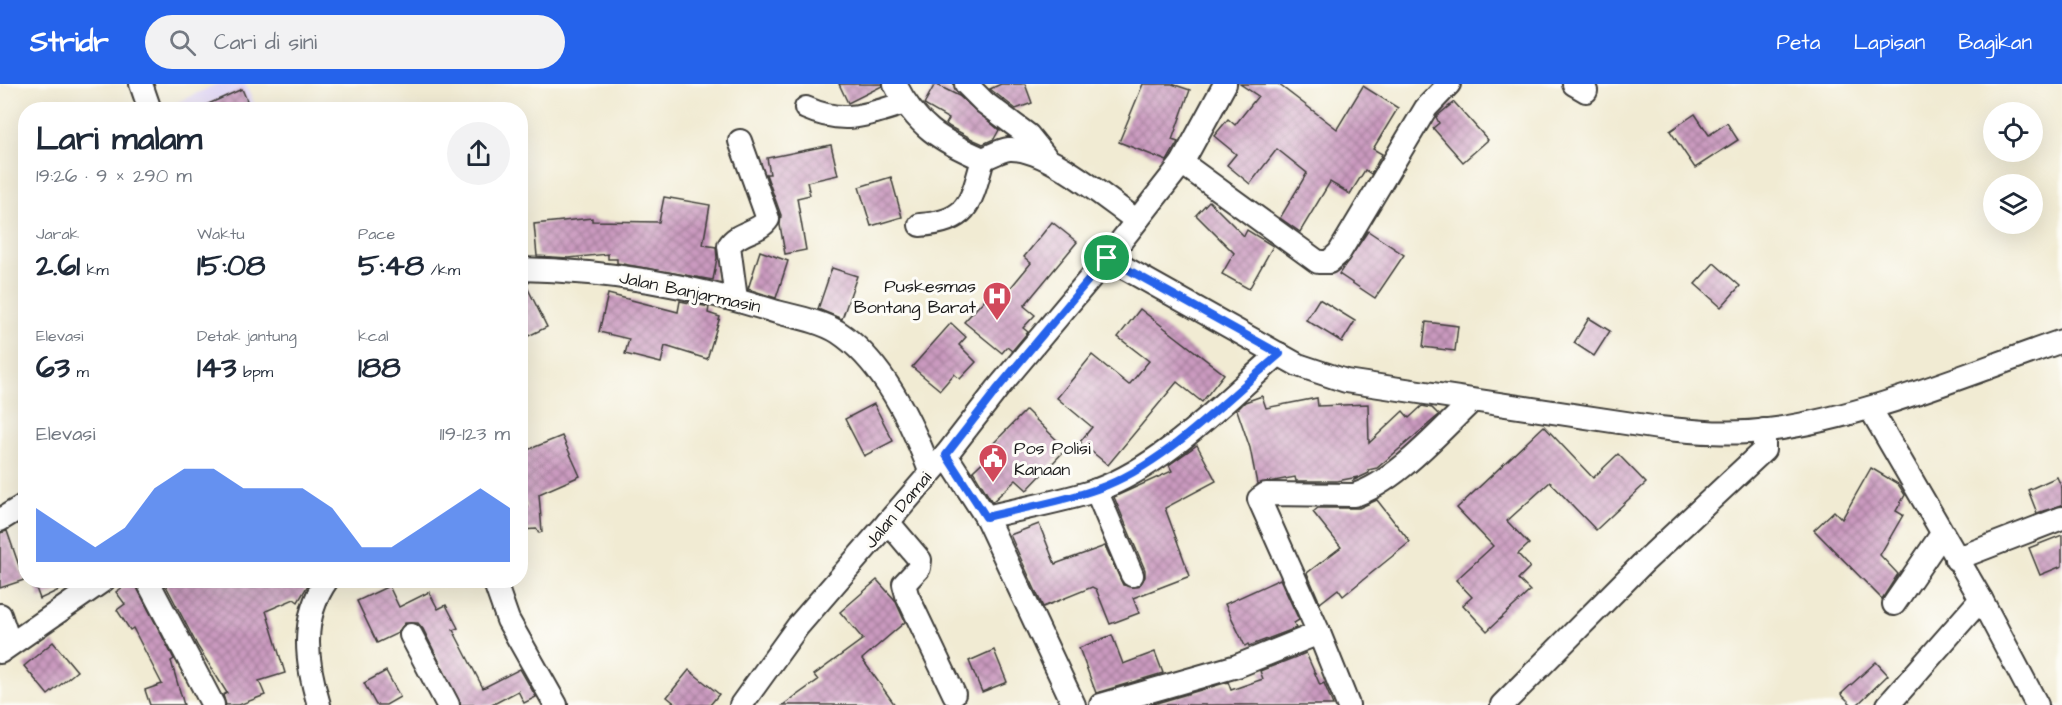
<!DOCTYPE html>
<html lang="id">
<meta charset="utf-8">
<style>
body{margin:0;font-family:"Architects Daughter",sans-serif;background:#f2f2f3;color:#1f2937;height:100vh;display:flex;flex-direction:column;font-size:22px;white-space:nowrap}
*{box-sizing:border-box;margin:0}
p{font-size:20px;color:#747a83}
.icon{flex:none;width:33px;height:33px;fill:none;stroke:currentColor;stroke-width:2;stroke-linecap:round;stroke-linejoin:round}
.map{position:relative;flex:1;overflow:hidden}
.panel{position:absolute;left:18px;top:18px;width:510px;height:486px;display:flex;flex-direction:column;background:#fff;border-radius:24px;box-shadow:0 6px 24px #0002}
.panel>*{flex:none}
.buttons{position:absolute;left:1983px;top:18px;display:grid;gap:12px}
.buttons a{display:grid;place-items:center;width:60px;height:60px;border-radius:50%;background:#fff;box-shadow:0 6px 24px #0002;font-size:30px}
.pin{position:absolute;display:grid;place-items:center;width:51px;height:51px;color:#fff;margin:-26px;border:3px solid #fff;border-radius:50%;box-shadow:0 2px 6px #0007}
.round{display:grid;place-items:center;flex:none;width:63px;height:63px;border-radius:32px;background:#f2f2f3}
.headline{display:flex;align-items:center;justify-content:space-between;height:102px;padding:0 18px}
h1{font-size:33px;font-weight:800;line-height:45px}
.metrics{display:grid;grid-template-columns:repeat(3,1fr);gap:9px;height:102px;padding:6px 18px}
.metrics div{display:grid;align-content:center}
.metrics b{font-size:30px;font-weight:800}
.metrics small{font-size:16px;font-weight:400}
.metrics p{font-size:16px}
.chart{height:168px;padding:12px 18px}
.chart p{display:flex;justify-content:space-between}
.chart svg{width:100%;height:108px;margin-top:6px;fill:#2563eb;opacity:.7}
header{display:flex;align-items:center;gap:36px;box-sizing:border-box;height:84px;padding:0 30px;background:#2563eb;color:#fff}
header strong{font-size:28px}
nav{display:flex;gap:33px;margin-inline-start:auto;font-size:21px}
.search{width:420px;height:54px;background:#f2f2f3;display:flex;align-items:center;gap:15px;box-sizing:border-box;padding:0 21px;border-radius:33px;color:#747a83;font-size:22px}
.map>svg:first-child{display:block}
.built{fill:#dfd4f5}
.building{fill:url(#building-cross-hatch)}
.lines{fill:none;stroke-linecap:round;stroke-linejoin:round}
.minor-casing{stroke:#3c3b37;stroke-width:26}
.minor{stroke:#fff;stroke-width:22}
.route-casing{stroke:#fff;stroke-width:12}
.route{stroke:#2563eb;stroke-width:8}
.labels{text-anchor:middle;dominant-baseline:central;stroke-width:6;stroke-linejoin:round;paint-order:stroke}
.poi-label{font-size:18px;fill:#1c1c1c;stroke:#fdfcf7;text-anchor:end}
.street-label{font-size:18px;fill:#1c1c1c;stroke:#fdfcf7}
</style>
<header>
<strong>Stridr</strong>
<div class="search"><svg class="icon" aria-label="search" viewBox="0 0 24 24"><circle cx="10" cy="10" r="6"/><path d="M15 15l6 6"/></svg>Cari di sini</div>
<nav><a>Peta</a><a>Lapisan</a><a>Bagikan</a></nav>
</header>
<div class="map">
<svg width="2062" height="621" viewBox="0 0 2062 621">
<defs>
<pattern id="building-cross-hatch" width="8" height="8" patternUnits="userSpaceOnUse" patternTransform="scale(1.5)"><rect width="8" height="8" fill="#ca9abf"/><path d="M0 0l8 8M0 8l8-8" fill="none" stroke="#a37d9a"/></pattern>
</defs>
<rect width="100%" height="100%" fill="#fdfcf7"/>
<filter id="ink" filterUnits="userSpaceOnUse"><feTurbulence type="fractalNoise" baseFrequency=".0167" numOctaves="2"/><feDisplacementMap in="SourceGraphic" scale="12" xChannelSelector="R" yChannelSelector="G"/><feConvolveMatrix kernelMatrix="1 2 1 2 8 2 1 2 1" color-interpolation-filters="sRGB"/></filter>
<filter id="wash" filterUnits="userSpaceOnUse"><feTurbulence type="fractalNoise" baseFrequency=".008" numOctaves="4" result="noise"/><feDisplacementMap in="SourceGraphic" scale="24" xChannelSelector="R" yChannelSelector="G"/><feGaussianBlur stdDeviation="1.35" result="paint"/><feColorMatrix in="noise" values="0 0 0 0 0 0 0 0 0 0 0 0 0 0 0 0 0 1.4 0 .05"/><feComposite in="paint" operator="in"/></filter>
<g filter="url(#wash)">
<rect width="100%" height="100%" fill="#f1ebd3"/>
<path class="built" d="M217,0h28l12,25 -97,1z"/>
<g id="blocks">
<g class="building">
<path d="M839,0h43v2l-34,17z"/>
<path d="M935,0l24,12 40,34 -5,9 -11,5 -9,-4 -24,-13 -4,-3 3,-5 -23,-13 -2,-2z"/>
<path d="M1001,0h24l7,19 -16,6 -26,-20z"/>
<path d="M1143,0h29l18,6 -18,50 6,2 -11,19 -48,-19z"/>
<path d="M1240,0h38l59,45 26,-43 35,22 -25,41 9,5 -11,20 -6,-4 -15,24 -20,-12 -30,50 -20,-14 27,-45 -30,-24 -27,35 -23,-19 9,-11 -22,-18 14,-17 7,6 23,-29z"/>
<path d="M242,5l9,21h-56z"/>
<path d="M1454,18l34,38 -25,22 -30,-34 6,-5 -3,-6z"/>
<path d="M1695,30l14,21 18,-12 11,17 -43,28 -25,-37z"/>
<path d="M831,61l7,30 -31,7 3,13 -13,3 9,52 -21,4 -5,-29 1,-10 -15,-41h4l-3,-16z"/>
<path d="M891,93l11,40 -31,9 -12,-39z"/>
<path d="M664,113l46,8 -7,40 13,2 1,11 -4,22 -96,-17v-4h-9v-5l-39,4 -32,-2 -3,-32 58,-6v3l67,1z"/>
<path d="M1209,117l35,35 3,-6 26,16 -24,43 -27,-15 12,-21 -38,-38z"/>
<path d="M1052,138l25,20 -53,64 11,9 -12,13 5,4 -16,19 -5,-4 -5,6 -38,-31 35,-38 9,7 23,-28 -7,-6z"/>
<path d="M1368,147l36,24 -29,43 -36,-24z"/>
<path d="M760,167l28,10 -12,37 -28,-9z"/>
<path d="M1714,179l26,23 -19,21 -26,-23z"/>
<path d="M832,184l25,8 -15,43 -24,-10z"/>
<path d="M520,199h5l22,44 -27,13z"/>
<path d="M608,210l70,18 2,-11 29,6 -1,6 12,4 -13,42 -42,-13 -4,17 -36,-9 4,-15 -30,-7z"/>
<path d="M1319,215l36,22 -13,21 -36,-22z"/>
<path d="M1140,225l84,65 -22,28 -25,-20 -69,83 -28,-23 12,-15 -35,-29 35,-43 37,30 20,-24 -31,-24z"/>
<path d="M1589,234l21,13 -16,25 -20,-13z"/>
<path d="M1426,238l32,4 -3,25 -32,-4z"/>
<path d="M951,239l15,14 -7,8 17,17 -16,17 -6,-5 -14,16 -28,-23z"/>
<path d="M1262,312l4,12 51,-10 1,8 50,-2 1,39 34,-32 6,7 13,-12 10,2 7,7 -62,53 -9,2 1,3 -17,8 6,-4 -21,4h-41l-1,-4 -38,7 -7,-36 -13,-38 8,-8z"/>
<path d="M874,320l19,37 -29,15 -19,-37z"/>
<path d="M1026,326l40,39 -39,41 -11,-10 -24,22 -19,-31 17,-16 -4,-4z"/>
<path d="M1544,342l49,52 25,-24 28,29 -50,47 -46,-48 -43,39 22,23 -11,10 12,13 -12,12 12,12 -43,40 -24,-26 9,-8 -16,-17 37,-34 -36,-38z"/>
<path d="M562,352l18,40 -41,18 3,38 -3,1 -2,-4 -17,1v-21l8,-1 -8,-18v-37z"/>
<path d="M1197,361l19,36 -51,27 25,68 -57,22 6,15 -29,11 -14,-35 -4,-2 -49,20 -33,-72 29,-11 16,40 50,-18 18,39 15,2 7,-10v-7l-31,-73 58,-26 -3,-6z"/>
<path d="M1871,384l27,16 7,11 -9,16 7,4 -23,40 18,19 -16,25 -68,-69 20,-19 8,8z"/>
<path d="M2057,393l5,11v17l-25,8 -9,-23z"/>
<path d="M1377,416l33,42 -67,54 -5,-7 -18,14 -13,-30 34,-26 -28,-35 5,-4h41z"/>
<path d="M7,447l17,49 -24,8v-55z"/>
<path d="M2062,451v31l-22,9 -11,-27z"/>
<path d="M1280,495l19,41 -5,3 2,5 -47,18 -1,-2 -3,2 -20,-42z"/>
<path d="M33,496h47l-40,19z"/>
<path d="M133,496l41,79 -3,2 13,44h-34l-5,-15 17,-6 -29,-56 -3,2 -13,-20 8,-6 -9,-12z"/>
<path d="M163,496h148l-13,22 -4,-3 -28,12 19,62 -26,8 6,14 -26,10h-13l-3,-10 4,-2 -29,-46z"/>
<path d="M877,496l18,20 10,22 -43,37 33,46h-112l35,-25 -4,-5 49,-36 -23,-27z"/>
<path d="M389,502l10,21 30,-15 9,17 8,-4 12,23 -5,2 30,58 37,-19 16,28 -12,6 -6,-12 -26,14h-31l-38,-76 -5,-6h-13l-7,10 -21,10 -20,-42z"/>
<path d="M1112,551l11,29 32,-12 8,21 -67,20 -17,-45z"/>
<path d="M53,558l24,29 -29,24 -24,-29z"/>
<path d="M994,566l13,32 -25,10 -13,-31z"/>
<path d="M1306,569l14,32 4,-2 9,22h-183l78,-23 3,8 32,-11 -3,-8z"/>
<path d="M1876,578l12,13 -31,30h-5l-11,-11z"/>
<path d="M689,586l30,24 -9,11h-33l-10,-8z"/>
<path d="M386,587l14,26 -14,8h-10l-12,-22z"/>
</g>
</g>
</g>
<g filter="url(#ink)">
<use href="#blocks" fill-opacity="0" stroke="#3c3b37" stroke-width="1.5"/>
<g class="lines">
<g class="minor-casing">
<g id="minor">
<path d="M141,0l9,26"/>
<path d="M895,0c21,42 46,57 88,75 8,-3 17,-9 26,-10 37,-2 96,49 127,71"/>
<path d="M966,0l19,19 43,32 17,21"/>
<path d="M1574,0l12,7"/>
<path d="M806,24c38,17 61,7 99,-5"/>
<path d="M1182,79l136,99h11l10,-9 87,-145 23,-24"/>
<path d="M920,141c49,-3 51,-23 63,-66"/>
<path d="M1107,174l191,107 48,16 313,47c37,4 74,7 110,2 101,-14 197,-56 293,-89"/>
<path d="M520,185c91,2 170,16 257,43 19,5 43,9 61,20 44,29 74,91 92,139"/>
<path d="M736,215l-7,-53c9,-15 30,-13 39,-27l-28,-78"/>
<path d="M1870,324l111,191 56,106"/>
<path d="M946,371l40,62 88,188"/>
<path d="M1096,406l36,85"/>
<path d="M986,433c36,-9 75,-15 111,-27 68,-25 128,-90 182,-136"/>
<path d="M0,436l26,-16"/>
<path d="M888,438l32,38 -1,8 -15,16 3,11 47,99"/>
<path d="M1956,475l106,-41"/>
<path d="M147,496l66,125"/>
<path d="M494,496l14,40 48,85"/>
<path d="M1894,520l48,-70"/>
<path d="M0,531l10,29"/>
<path d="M1319,549l-60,-134 7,-5 88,1c40,-11 87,-65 118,-94"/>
<path d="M411,551l37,70"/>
<path d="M0,568l104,-72"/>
<path d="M319,621c-13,-43 -19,-87 8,-125"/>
<path d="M741,621l57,-79 148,-171 52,-67 116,-138 68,-87 43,-79"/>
<path d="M1101,621l136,-39 82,-33 29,72"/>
<path d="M1502,621l140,-141 122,-114v-20"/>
<path d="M1888,621l93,-106"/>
</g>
</g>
<use href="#minor" class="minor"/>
</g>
</g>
<g class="lines" filter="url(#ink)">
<g class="route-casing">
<path id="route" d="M1107,174l173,96c-55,46 -115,111 -183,135 -36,13 -75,19 -111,28l-40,-62 52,-67z"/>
</g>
<use href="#route" class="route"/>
</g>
<defs>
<g id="hospital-pin" transform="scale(1.5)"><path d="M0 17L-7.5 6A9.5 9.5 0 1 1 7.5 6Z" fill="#d1495b" stroke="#fdfcf7"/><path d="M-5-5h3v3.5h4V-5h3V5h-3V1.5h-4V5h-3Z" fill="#fff"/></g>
<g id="civic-pin" transform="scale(1.5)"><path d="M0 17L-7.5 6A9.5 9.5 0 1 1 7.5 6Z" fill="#d1495b" stroke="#fdfcf7"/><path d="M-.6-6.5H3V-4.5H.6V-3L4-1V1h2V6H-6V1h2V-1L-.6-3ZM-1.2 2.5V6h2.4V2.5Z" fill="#fff"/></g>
</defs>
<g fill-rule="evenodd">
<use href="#hospital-pin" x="997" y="212"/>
<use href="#civic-pin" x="993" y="374"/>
</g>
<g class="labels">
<g class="poi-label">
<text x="976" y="202">Puskesmas<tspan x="976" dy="21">Bontang Barat</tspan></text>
<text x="1014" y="364" text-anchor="start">Pos Polisi<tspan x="1014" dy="21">Kanaan</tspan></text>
</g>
<g class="street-label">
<text transform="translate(690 208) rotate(12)">Jalan Banjarmasin</text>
<text transform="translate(898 426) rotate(-50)">Jalan Damai</text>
</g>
</g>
</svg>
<div class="buttons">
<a><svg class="icon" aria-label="locate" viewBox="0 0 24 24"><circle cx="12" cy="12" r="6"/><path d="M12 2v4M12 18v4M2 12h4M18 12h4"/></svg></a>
<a><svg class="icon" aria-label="layers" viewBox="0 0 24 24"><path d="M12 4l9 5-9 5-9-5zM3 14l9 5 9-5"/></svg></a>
</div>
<div class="pin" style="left:1107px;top:174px;background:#1e9e55"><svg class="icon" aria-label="arrive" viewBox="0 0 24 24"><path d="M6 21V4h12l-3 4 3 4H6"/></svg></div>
<section class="panel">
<div class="headline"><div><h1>Lari malam</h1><p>19:26 · 9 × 290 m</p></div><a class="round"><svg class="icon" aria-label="share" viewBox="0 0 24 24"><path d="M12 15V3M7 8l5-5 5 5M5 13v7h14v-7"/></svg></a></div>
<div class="metrics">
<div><p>Jarak</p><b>2.61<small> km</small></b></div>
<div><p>Waktu</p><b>15:08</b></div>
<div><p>Pace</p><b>5:48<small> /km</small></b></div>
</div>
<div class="metrics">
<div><p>Elevasi</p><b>63<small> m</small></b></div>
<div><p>Detak jantung</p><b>143<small> bpm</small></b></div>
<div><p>kcal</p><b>188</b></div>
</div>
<div class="chart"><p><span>Elevasi</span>119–123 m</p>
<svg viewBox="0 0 160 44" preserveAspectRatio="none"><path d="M0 44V22L10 30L20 38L30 30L40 14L50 6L60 6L70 14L80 14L90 14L100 22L110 38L120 38L130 30L140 22L150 14L160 22V44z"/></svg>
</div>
</section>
</div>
